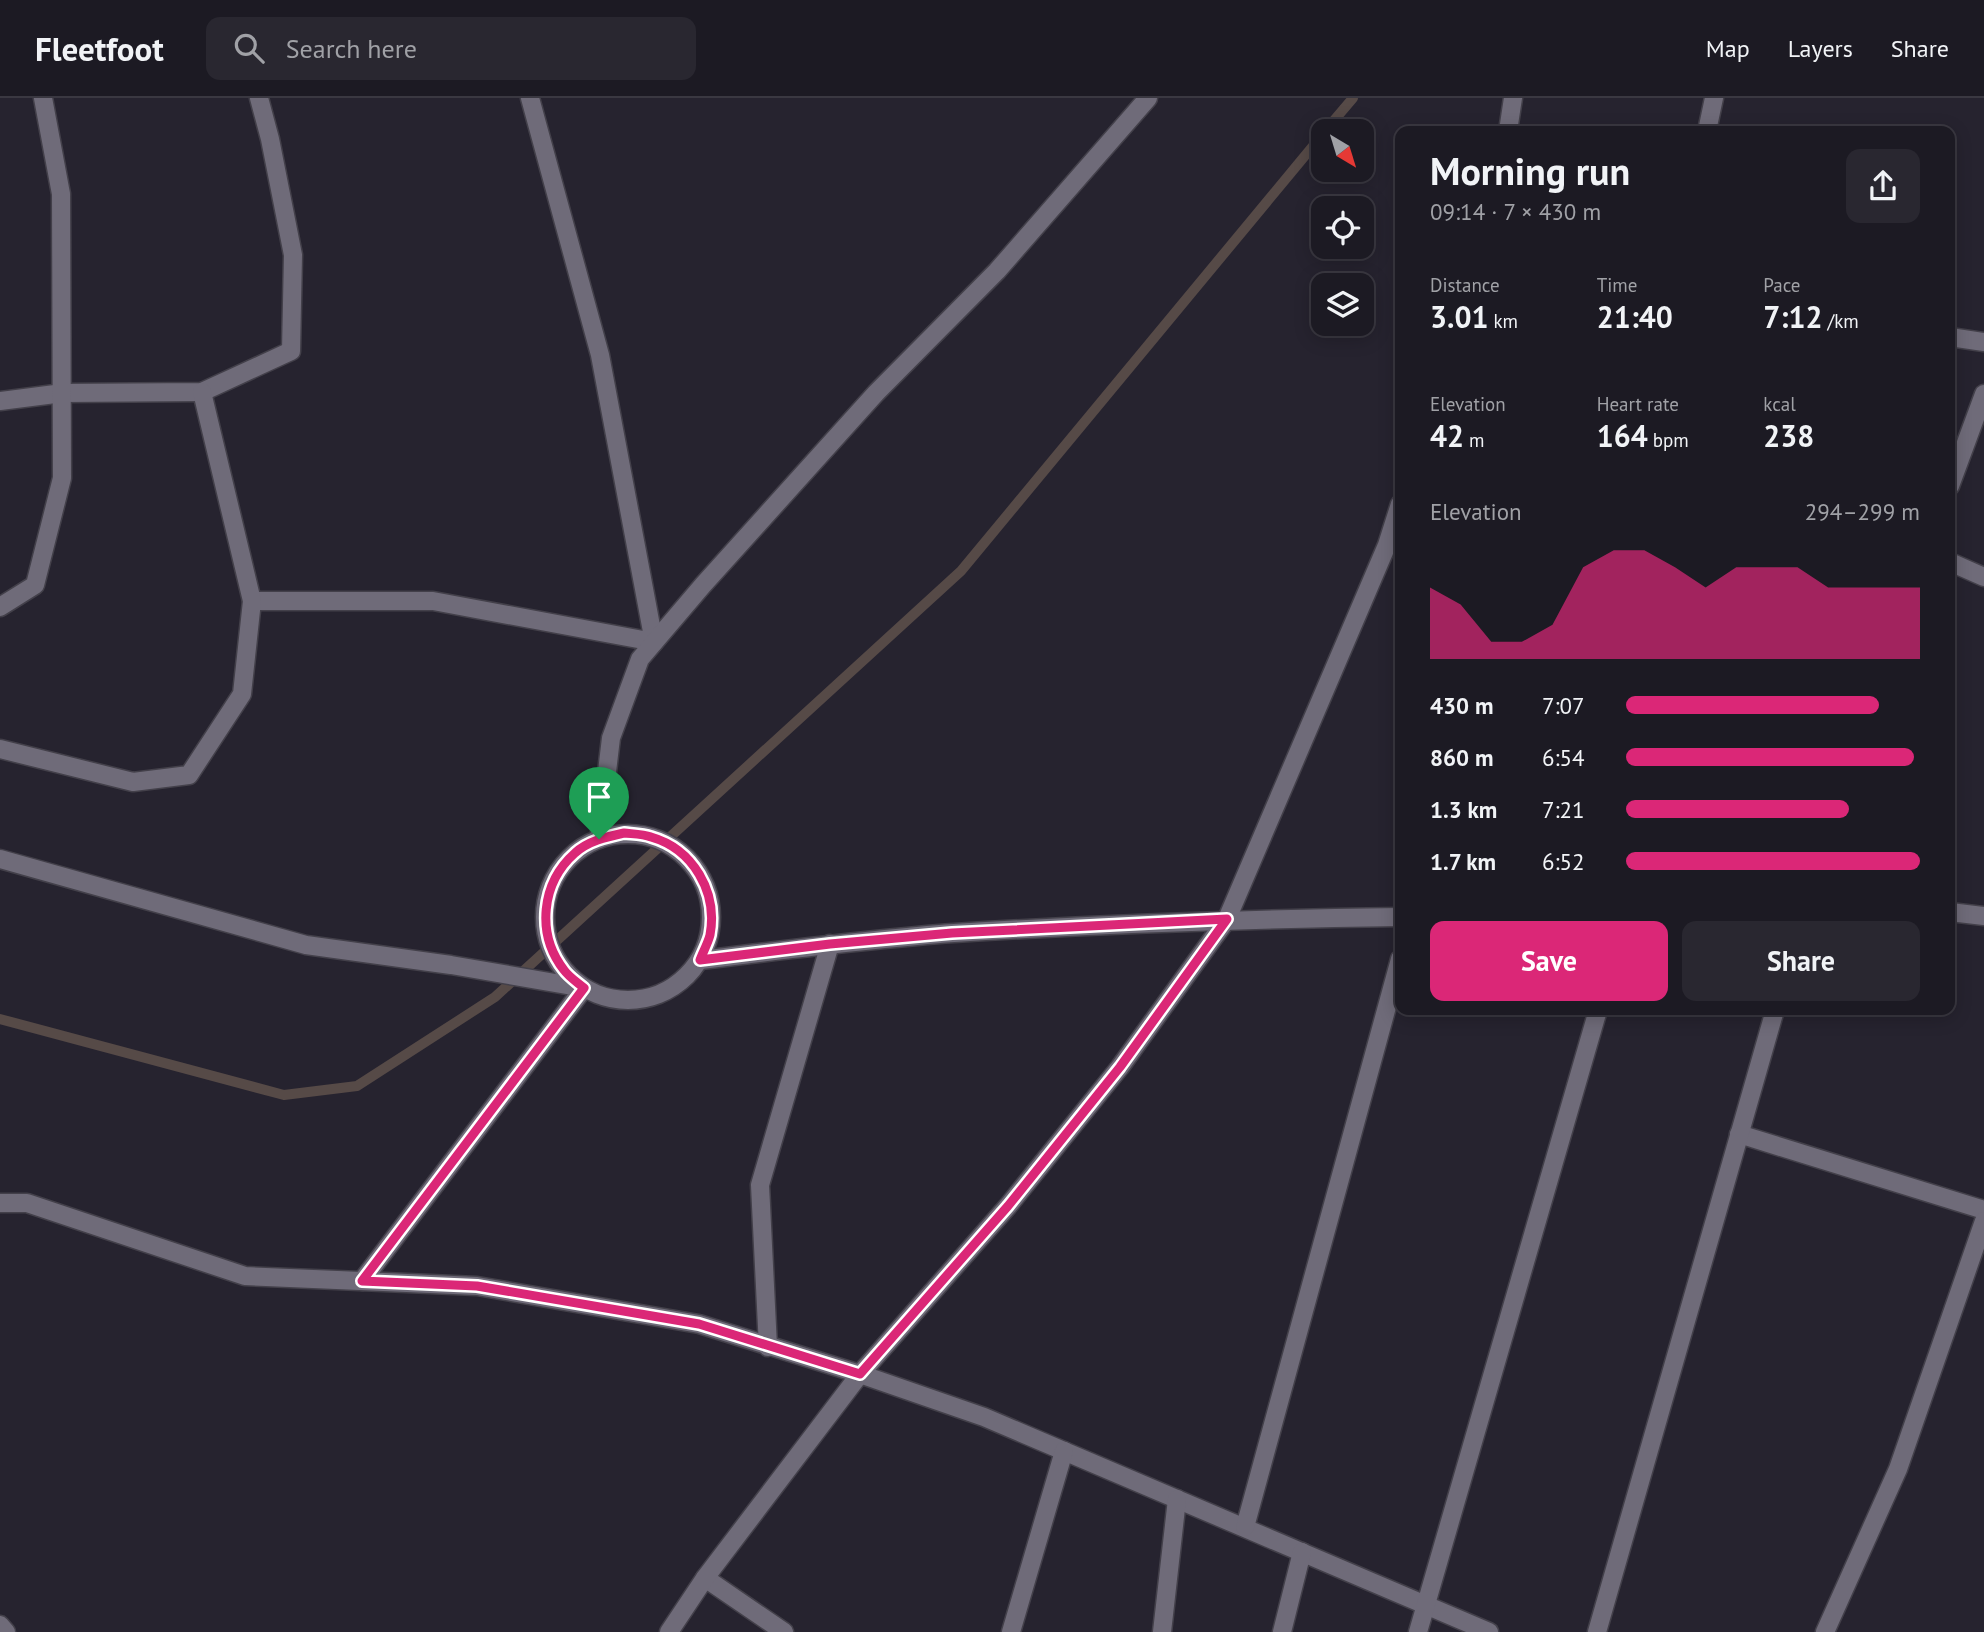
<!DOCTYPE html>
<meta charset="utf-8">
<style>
body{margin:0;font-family:"PT Sans",sans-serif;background:#292730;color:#f1f3f6;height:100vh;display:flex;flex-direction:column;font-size:26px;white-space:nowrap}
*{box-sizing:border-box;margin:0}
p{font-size:23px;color:#a0a1a6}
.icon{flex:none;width:38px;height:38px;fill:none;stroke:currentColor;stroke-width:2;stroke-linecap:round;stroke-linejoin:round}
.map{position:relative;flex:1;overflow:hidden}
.side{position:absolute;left:1395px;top:28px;width:560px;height:889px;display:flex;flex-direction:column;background:#1c1a23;border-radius:14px;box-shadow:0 4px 18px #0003,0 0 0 2px #3a3841}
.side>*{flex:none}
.needle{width:46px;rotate:142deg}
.fabs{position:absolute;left:1311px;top:21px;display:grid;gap:14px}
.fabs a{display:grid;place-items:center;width:63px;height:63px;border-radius:14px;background:#1c1a23;box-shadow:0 4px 18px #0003,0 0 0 2px #3a3841;font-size:35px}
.pin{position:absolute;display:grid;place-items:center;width:60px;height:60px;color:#fff;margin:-72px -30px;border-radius:50% 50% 50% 0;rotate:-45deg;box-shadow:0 0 7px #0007}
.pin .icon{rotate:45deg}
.round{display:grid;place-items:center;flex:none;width:74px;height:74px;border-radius:14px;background:#292730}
.headline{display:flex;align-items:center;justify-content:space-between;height:119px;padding:0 35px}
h1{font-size:38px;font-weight:700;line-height:52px}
.stats{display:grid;grid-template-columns:repeat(3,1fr);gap:10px;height:119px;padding:7px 35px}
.stats div{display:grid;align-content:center}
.stats b{font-size:30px;font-weight:700}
.stats small{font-size:19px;font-weight:400}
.stats p{font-size:19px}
.chart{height:196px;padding:14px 35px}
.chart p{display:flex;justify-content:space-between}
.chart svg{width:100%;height:126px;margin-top:7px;fill:#db2777;opacity:.7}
.action{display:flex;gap:14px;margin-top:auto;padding:14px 35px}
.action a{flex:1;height:80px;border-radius:14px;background:#db2777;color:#fff;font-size:28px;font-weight:700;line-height:80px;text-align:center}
.action a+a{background:#292730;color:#f1f3f6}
ul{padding:0 35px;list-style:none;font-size:23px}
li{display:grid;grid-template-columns:112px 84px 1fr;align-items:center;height:52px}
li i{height:18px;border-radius:9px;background:#db2777}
header{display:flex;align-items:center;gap:42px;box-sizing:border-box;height:98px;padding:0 35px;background:#1c1a23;border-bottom:2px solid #3a3841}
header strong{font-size:33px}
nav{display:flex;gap:38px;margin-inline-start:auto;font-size:24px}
.search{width:490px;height:63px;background:#292730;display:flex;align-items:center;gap:18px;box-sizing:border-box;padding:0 24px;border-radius:14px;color:#a0a1a6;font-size:26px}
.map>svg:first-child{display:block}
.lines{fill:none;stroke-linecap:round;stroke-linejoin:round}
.stream{stroke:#564a47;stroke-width:10}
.minor-casing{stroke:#43404a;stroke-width:21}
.minor{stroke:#6f6b79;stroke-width:18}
.route-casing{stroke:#fff;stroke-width:14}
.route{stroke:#db2777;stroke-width:9}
</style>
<header>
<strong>Fleetfoot</strong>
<div class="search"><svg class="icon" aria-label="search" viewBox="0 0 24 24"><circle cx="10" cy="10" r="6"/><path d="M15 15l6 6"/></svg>Search here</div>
<nav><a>Map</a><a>Layers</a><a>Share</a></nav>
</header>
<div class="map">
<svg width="1984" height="1534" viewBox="0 0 1984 1534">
<rect width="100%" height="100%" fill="#26232f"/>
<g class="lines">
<g class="stream">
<path d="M1325,33l28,-33"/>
<path d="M0,921l284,76 73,-9 138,-89 466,-426 362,-437"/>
</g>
<g class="minor-casing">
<g id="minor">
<path d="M1508,33l5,-33"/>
<path d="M1707,33l7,-33"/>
<path d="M1950,239l34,5"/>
<path d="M0,303l63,-8 139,-1 89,-41 2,-96 -23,-116 -11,-41"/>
<path d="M1950,388l34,-92"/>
<path d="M1950,464l34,15"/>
<path d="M252,503h181l221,41 -54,-287 -70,-257"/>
<path d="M0,509l35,-22 27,-107 -1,-284 -18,-96"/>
<path d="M0,651l133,33 56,-7 53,-81 10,-93 -50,-209"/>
<circle cx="628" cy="819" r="83"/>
<path d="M599,741l12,-101 29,-79 63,-74 173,-192 121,-122 151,-173"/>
<path d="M0,761l306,86 145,20 133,23 -222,293"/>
<path d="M1950,814l34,4"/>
<path d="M700,862c84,-10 169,-21 254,-27 148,-9 297,-14 446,-16"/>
<path d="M1739,1036l245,76"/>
<path d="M0,1105h27l218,73 232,10 222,38 161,50 124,43 505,215"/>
<path d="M768,1249l-8,-162 70,-241"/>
<path d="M1245,1429l155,-568"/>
<path d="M705,1480l79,54"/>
<path d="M0,1527l6,7"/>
<path d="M669,1534l36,-54 155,-204 148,-168 112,-139 107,-148 160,-374 13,-41"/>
<path d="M1011,1534l53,-181"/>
<path d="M1162,1534l15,-133"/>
<path d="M1282,1534l20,-80"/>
<path d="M1418,1534l180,-622"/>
<path d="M1597,1534l178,-622"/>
<path d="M1825,1534l73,-163 86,-248"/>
</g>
</g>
<use href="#minor" class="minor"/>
</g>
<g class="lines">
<g class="route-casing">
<path id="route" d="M624,735c9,1 19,1 27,4 42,12 67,55 59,98 -2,8 -7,17 -10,25l130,-16 122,-11 275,-14 -107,148 -112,139 -148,168 -161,-50 -222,-38 -115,-5 222,-293c-7,-6 -15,-11 -20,-18 -28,-36 -23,-87 11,-117 13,-12 31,-16 49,-20z"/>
</g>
<use href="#route" class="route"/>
</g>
</svg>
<div class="fabs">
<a><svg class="needle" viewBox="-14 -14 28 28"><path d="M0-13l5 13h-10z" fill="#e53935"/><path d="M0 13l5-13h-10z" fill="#a0a1a6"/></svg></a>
<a><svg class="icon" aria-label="locate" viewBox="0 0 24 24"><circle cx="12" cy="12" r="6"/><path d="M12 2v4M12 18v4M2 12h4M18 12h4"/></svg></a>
<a><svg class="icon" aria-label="layers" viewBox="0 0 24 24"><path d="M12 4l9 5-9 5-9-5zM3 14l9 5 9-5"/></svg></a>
</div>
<div class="pin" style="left:599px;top:741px;background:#1e9e55"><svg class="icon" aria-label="arrive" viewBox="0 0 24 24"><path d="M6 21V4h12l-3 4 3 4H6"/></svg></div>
<section class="side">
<div class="headline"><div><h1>Morning run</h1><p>09:14 · 7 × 430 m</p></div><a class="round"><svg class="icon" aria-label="share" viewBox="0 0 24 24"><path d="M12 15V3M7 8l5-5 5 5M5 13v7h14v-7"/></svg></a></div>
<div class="stats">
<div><p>Distance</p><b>3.01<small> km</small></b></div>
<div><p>Time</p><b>21:40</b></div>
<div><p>Pace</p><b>7:12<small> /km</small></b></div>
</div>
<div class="stats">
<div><p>Elevation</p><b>42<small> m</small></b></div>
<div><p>Heart rate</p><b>164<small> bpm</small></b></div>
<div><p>kcal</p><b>238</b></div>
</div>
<div class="chart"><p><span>Elevation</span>294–299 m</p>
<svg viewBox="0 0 160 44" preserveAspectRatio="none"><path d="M0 44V19L10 25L20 38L30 38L40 32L50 12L60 6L70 6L80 12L90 19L100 12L110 12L120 12L130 19L140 19L150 19L160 19V44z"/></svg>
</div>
<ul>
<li><b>430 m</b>7:07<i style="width:86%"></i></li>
<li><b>860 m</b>6:54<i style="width:98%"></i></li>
<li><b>1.3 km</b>7:21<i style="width:76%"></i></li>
<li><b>1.7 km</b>6:52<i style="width:100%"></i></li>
</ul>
<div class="action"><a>Save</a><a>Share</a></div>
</section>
</div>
